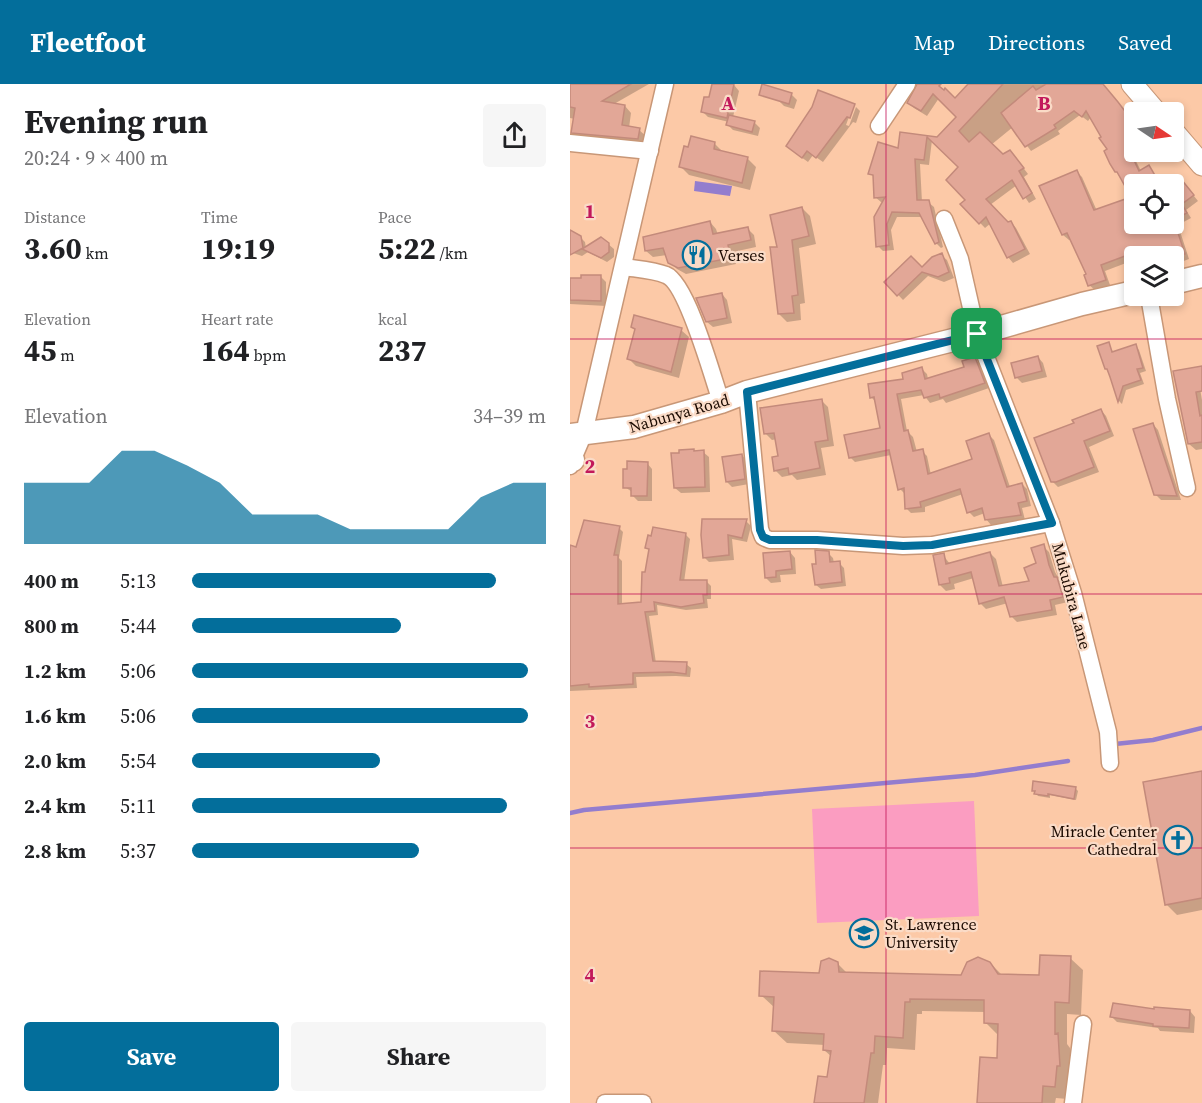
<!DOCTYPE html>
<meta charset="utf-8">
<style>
body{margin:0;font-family:"Source Serif 4",serif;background:#f6f6f6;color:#202124;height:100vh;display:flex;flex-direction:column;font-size:22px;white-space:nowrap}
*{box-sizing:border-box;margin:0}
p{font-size:20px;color:#757577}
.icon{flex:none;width:33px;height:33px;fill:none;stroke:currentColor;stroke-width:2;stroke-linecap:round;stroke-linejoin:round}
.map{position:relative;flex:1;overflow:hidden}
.side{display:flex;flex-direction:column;background:#fff;width:570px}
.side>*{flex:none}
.needle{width:39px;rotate:103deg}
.controls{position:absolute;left:554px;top:18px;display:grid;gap:12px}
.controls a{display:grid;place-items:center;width:60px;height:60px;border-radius:6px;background:#fff;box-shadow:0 3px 9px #0003;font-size:30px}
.pin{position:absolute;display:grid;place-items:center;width:51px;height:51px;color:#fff;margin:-26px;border-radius:12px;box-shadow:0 3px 9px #0006}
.round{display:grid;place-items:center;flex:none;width:63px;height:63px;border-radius:6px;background:#f6f6f6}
.head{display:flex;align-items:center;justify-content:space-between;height:102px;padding:0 24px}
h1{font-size:33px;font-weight:700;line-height:45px}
.metrics{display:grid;grid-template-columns:repeat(3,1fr);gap:9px;height:102px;padding:6px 24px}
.metrics div{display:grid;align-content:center}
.metrics b{font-size:30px;font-weight:700}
.metrics small{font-size:16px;font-weight:400}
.metrics p{font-size:16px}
.chart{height:168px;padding:12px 24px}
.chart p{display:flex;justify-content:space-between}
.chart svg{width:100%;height:108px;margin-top:6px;fill:#036e9b;opacity:.7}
.action{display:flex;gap:12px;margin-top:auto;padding:12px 24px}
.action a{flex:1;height:69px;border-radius:6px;background:#036e9b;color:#fff;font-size:24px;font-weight:700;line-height:69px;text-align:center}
.action a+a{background:#f6f6f6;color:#202124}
ul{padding:0 24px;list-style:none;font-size:20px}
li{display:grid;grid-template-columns:96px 72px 1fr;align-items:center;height:45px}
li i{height:15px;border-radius:8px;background:#036e9b}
header{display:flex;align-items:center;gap:36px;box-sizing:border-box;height:84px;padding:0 30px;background:#036e9b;color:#fff}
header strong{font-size:28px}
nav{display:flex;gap:33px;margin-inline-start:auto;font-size:21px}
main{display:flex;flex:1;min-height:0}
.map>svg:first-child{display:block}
.green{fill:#fb9dc1}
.water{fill:#937dce}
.shadow{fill:#0003}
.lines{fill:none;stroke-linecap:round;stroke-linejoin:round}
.stream{stroke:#937dce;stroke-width:4.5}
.building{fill:#e2a797;stroke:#c38a7b;stroke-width:1.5}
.minor-casing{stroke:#c89777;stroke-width:19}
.tertiary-casing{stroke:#c89777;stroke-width:23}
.secondary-casing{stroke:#c89777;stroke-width:25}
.minor{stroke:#fff;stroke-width:16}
.tertiary{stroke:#fff;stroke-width:21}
.secondary{stroke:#fff;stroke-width:22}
.route-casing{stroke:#fff;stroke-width:12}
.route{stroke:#036e9b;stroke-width:8}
.grid{fill:none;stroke:#c2185b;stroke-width:1.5;stroke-opacity:0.55}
.labels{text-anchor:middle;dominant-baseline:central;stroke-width:4.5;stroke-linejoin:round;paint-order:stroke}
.poi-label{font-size:16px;fill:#1b0a01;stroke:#fadbc7;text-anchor:start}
.street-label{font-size:16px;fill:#1b0a01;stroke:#fadbc7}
.grid-label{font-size:20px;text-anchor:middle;font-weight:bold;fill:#c2185b;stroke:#fadbc7;stroke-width:4.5;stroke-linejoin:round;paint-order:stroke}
</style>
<header>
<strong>Fleetfoot</strong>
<nav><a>Map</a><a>Directions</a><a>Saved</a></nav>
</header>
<main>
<section class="side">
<div class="head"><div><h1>Evening run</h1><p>20:24 · 9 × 400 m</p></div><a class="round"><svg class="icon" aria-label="share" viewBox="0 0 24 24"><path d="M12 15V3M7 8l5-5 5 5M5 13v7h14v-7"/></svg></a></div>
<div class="metrics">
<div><p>Distance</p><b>3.60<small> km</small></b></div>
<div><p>Time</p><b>19:19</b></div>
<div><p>Pace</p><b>5:22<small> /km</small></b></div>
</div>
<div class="metrics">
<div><p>Elevation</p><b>45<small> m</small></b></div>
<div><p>Heart rate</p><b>164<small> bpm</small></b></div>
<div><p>kcal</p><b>237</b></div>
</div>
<div class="chart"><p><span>Elevation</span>34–39 m</p>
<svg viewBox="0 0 160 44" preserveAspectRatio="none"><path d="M0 44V19L10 19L20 19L30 6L40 6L50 12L60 19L70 32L80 32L90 32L100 38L110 38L120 38L130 38L140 25L150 19L160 19V44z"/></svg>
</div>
<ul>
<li><b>400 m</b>5:13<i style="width:86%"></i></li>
<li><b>800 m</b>5:44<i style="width:59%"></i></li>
<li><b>1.2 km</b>5:06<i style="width:95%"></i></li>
<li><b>1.6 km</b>5:06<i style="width:95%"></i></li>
<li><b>2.0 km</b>5:54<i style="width:53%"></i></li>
<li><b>2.4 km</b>5:11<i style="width:89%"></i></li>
<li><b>2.8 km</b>5:37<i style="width:64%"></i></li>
</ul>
<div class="action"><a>Save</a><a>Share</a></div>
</section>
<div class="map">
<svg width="632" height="1019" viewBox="0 0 632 1019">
<rect width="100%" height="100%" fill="#fcc9a7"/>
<path class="green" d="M404,717l5,115 -162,7 -5,-114z"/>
<path class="water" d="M125,97l37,5 -2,10 -36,-5z"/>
<g class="shadow">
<path d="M0,0h79l-35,20 11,2 6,7 -2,15 10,2 7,6 -2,9 -65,-6 -6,-7 2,-13 -5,-1z"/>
<path d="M143,0l21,1 5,6 -6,26 21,5 6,6 -2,8 -25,-6 -5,-5 1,-3 -21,-5 -5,-5 7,-13z"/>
<path d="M347,0h17l21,16 15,-16h132l32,40v11l-5,4 5,7 -4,3 11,22 7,-4 13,17h-27v40h39v-38h13l12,15 -12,9 5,8 -13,7 11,34 -16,6v-9h-23l-1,-2 -15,2v4l-29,11 5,14 -15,5 -6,-5 -1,-10 -17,-36 -2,1 -6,-5 14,-63 5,5 15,34 36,-13 -17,-27 -7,-21 -18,-33 -3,4 -8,-6 -22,16 2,3 -29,17 -18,-24 -22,18 12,11 12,1 13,17 -4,3 12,22 -7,4 -12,-18 -27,20 18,19 3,-2 5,6 14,26 -17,9 -5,-6 -17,-34 -6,5 -23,-24 5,-4 -7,-33 -28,-27 -3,25 -9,-1 2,38h6l6,5 9,40 -2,1 -5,-5 -13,-26h-26l-6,13 3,20 -11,1 -5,-5 6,-44h-3l-6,-5v-19l-5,-5 29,-23 2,-16 37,4 20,-21 -19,-19 -12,18 -13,-8 -5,-5z"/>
<path d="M211,8l11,3 5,5 -3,9 -10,-3 -6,-6z"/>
<path d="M249,8l36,14h-2l-7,19 3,1 7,-19 4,4 -4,12 -3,-1 -30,40 -10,-7 -5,7 -14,-10z"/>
<path d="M144,59l9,9 24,6 9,9 -6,23 -61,-15 -8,-8z"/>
<path d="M232,124l8,8 6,28 -17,4 6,55 -5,1 1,16 -14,2 -8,-8 -1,-66z"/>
<path d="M140,138l6,7 2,6 29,-7 7,7 2,12 -23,5 3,12 -50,10 -9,-5 -7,-7 -3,-7 -14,2 -7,-6z"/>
<path d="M0,151l10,2 5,5 1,6 22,-4 6,5v8l-7,5 -19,-10 -6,4 -12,-4z"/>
<path d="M371,171l6,5 7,18 -10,4 -16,-6 -25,24 -17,-18 36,-13z"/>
<path d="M31,193l5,5v24l-36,-2v-25z"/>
<path d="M152,210l5,6 5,23 -19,4 -6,-5z"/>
<path d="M62,243l49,3 8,7 -10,41 -43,-12 -7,-7 7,-28z"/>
<path d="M538,260l6,9 21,-7 4,4 7,21 -6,2 4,11 -18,6 -4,14 -3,-3 -9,-29 -4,-4z"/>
<path d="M468,273l5,6 4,14 -25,6 -6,-6z"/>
<path d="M404,275l6,5 9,24 -43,15 -3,-4 -13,4 -6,-8 -23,4 6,32 6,6 4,15 5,-1 5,5 4,19 43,-15 15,-25 5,5 16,47 12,-3 5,5 4,17 -9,2 3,12 -34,5 -5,-6 -1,-6 -11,4 -5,-5 -6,-18 -38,13v5l-14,1 -5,-5v-13l-6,-6 -9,-34 -36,7 -5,-5 32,-28 -6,-27 -5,-5 34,-17 17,-11 5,5 1,5 38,-11z"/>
<path d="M605,288l23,5 4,23v49l-6,1 -7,-6z"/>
<path d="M252,317l6,6 6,39 -13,2 5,27 -29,5 -5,-5 -10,2 -7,-7 5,-13 -3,-18 -5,1 -7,-7z"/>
<path d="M531,326l5,6 8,20 -25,11 10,25 -41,15 -6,-6 24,-57z"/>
<path d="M583,340l5,6 23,70h-20l-6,-6z"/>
<path d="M133,368l6,5 1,35 -29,1 -6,-5z"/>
<path d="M172,371l5,6 2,23 -17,3 -5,-5z"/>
<path d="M77,379l5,6v32h-14l-6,-6v-3l-7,-5z"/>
<path d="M134,436l42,1 5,5 -4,16 -15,-3 2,21 -25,2 -5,-5z"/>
<path d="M49,444l4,4 -4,26 3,3v44l20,-2 8,-52 -3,-3 38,-14 5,5 -6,43h23l4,4v13h-4l1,9 -22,2 -29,-5 1,10 -9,1 7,47 30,1 5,4 -1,9 -14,-1 -40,1 1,11 -67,3v-144l7,2z"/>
<path d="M473,462l6,6 6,20 7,12 6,18 -13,3 2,10 -40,7 -6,-6 -3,-13 -22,6 -6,-6 -6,-25 -20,6 1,5 -9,2 -6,-6 3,-30 7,9 40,-11 6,6 7,28 29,-5z"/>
<path d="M220,468l5,6 1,16 -16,1 1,7 -10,1 -5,-5z"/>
<path d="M258,469l5,5 1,5h5l5,5 2,18 -25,3 -5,-4 2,-20z"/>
<path d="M632,689v137l-25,5 -11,-11 -21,-121z"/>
<path d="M506,705l2,2 -2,9 -26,-5v3l-12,-2 -4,-6z"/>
<path d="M500,874l13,12 -2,45 -14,-1v30l3,4 2,30 -5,21 -11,-1 -1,5h-77l20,-43 1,-24 -13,-13v-11l-64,-1v3h-5l-2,36 -28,-2 -1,17h-3l-5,38h-62l13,-25 3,-21 -8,-7 1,-5 -38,-2 -13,-12 1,-23 -14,-13 59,-20 17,-12 10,10 115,3 28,-13 12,12 39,1z"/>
<path d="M586,927h34l5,6 -1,16 -34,-2 -2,-3 -41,-6 -5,-5z"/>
</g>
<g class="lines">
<g class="stream">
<path d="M545,660l38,-4 49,-12"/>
<path d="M0,729l14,-3 391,-35 93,-14"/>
</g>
</g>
<g class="building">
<path d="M0,0h61l-29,17 23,4 -3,20 18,3 -2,11 -67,-6 4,-25 -5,-1z"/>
<path d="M142,0h22l-7,34 -26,-6 3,-15h5z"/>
<path d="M192,0l30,9 -3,11 -30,-9z"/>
<path d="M347,0h24l-2,2 5,4 1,-2 10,10 13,-14h35l-44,47 10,11 11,-10 23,22 7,-4 14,18 -5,3 13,22 -9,6 -11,-19 -26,19 22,23 3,-1 14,28 -18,9 -21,-41 -7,7 -19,-20 5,-4 -19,-20 12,-13 -31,-30 -3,23 -9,-1 2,41h12l10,42 -4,2 -16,-31 -27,-1 -5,12 2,21 -13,2 -2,-30 11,-20 -11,1 -1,-23 -5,-1 10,-32 20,6 2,-16 37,5 19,-20 -23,-23 -12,17 -14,-8z"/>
<path d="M476,0h57l15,18 16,21v3l-9,7 5,7 -4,3 13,28 10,-6 11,19h-26v45l17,-5 2,5 22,-5 10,30 -11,2h-49l-24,9 5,15 -18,6 -4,-11 2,-1 -19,-41 -5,2 -23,-49 38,-16 17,40 37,-13 -14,-25h-2l-5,-8 -6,-13 3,-2 -8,-11 2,-1 -15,-26 -4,6 -8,-6 -20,14 2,3 -31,19 -24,-34 32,-27 3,4z"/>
<path d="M248,6l37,14 -5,14 -3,-1 -31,41 -9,-7 -5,7 -16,-12 26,-39z"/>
<path d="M159,31l26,6 -3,11 -26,-7z"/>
<path d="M121,52l24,6 -1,7 34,8 -6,26 -63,-16 5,-21 4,1z"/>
<path d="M611,95l13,16 -12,9 5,9 -14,7v-35z"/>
<path d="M232,123l7,29 -17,4 6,55 -6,1 2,17 -16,1 -8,-67h7l-7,-32z"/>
<path d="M140,137l3,13 35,-7 3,13 -23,5 3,13 -53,10 -10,-5 -5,-15 -18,3 -2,-14z"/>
<path d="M0,146l11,6 2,12 -13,7z"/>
<path d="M31,153l8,6v9l-8,6 -19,-9z"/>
<path d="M372,169l7,19 -11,5 -16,-5 -25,24 -13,-14 27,-26 11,11 10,-10z"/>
<path d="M11,191h20v26l-31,-1v-22h11z"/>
<path d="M152,209l5,25 -21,4 -10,-24z"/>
<path d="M64,231l48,13 -11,44 -44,-13 8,-30 -4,-2z"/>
<path d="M539,258l3,10 24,-8 7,24 -6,1 4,11 -18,6 -5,16 -8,-25 -3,-8h-2l-8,-23z"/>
<path d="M468,272l4,15 -27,7 -4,-15z"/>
<path d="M405,273l10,26 -45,15 -1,-4 -15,4 -3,-8 -24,4 7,37 4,-1 5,21 10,-2 5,25 44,-15 -6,-18 23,-8 18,54 15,-4 5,18 -9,2 3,12 -36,5 -3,-12 -15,5 -7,-24 -40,13 1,5 -16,2 -1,-21 -6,2 -9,-40 -40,8 -5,-23 36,-7 -6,-31 -4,1 -2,-14 35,-5 -1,-6 20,-6 3,12 39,-12 -2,-6z"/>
<path d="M632,282v25l-6,1 4,24 2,-1v27l-14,2 -15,-73z"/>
<path d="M252,315l6,41 -13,2 5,26 -31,6 -1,-6 -14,3 -2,-14 6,-1 -4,-23 -10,1 -4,-26z"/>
<path d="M531,325l9,22 -26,10 10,26 -38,15h-5l-17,-44 40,-15 -2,-3z"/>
<path d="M583,339l10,31 14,42 -23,-1 -21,-66z"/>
<path d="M124,365v2l10,-1 1,37 -31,1 -3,-35h8v-3z"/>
<path d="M172,370l3,25 -19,3 -4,-25z"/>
<path d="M57,377l21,1 -1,34h-16v-8h-8v-19h4z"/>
<path d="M132,435h45l-5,19 -14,-3 1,20 -26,3 -2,-23z"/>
<path d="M14,436l36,6 -6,29h4v49l23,-2 1,-30h3l4,-23 -4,-1 3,-13 3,1 2,-9 33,6 -6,47h27v15h-4l1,8 -23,4 -27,-5 1,9 -10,1 8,49 34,1 -1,12 -15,-2 -38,1v11l-44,3v-3l-19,2v-141l6,2z"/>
<path d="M474,460l5,21 5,12h3l6,20 -13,3 2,10 -42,7 -6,-20 -25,7 -8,-32 -22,6 1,5 -11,2 -6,-30 11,-2 2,11 44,-12 9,34 30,-5 -5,-13 12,-5 -5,-15z"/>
<path d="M245,466l14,1 1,11 10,-1 2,21 -27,3 -3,-21h4z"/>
<path d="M220,467l2,18 -16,2v6l-11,1 -2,-25z"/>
<path d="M632,687v127l-37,7 -22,-123z"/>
<path d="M463,697l43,6 -2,12 -26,-5v2l-14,-2 1,-3h-3z"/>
<path d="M470,871l31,1 -2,47 -14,-1v32l3,-1 2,33h-3l-2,21 -12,-1 -1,17h-65l3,-46 17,1 1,-34 -14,-1v-23l-74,-1v3h-5l-2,36 -28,-2 -1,17h-3l-7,50h-50l4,-27 9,1 4,-26 -8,-1 1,-16 -52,-3 2,-34 -15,-1 1,-25 59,2 2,-12 8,-3 9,4 1,10 122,3 6,-13 11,-5 12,5 8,12 41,1z"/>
<path d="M543,919l41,6v-2l36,3 -1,18 -36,-2v-2l-43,-7z"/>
</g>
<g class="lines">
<g class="minor-casing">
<g id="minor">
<path d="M309,42l28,-42"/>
<path d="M0,59l80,8"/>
<path d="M374,135l16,40 17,75 74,189 22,70 35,139 2,31"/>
<path d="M54,183c13,2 30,3 42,8 21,8 47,103 55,127"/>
<path d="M579,212l18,103 20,89"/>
<path d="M177,308l13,137 3,8 7,3h47l86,6 29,-1 119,-22"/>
<path d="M0,382l14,-33 81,-349"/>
<path d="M35,1019h38"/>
<path d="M503,1019l10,-79"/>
</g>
</g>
<g class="tertiary-casing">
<g id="tertiary">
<path d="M562,0l24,28"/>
<path d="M603,47l29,34"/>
</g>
</g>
<g class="secondary-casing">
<g id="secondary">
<path d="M603,199l29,-7"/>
<path d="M0,351l64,-8 87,-25 26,-10 230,-58 105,-30 52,-12"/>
<path d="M0,373l3,3"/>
</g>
</g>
<use href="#minor" class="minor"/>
<use href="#tertiary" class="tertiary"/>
<use href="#secondary" class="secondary"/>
</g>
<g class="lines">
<g class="route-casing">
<path id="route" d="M407,250l75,189 -120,22 -29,1 -86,-6h-47l-7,-3 -3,-7 -13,-138z"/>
</g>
<use href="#route" class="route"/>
</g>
<path class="grid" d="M316,0v1019M0,255h632M0,510h632M0,764h632"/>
<defs>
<g id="restaurant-ring" transform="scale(1.5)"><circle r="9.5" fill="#fadbc7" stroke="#036e9b" stroke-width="1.5"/><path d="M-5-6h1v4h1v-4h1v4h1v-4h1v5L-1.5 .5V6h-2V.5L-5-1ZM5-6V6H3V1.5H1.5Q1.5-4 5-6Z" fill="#036e9b"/></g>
<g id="church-ring" transform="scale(1.5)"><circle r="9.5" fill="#fadbc7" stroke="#036e9b" stroke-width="1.5"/><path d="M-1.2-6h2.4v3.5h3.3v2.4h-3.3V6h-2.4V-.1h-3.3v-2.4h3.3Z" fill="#036e9b"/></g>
<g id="university-ring" transform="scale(1.5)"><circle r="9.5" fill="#fadbc7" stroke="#036e9b" stroke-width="1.5"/><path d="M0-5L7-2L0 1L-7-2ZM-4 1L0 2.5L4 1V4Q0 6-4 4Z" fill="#036e9b"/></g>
</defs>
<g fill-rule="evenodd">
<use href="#restaurant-ring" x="127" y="171"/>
<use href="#church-ring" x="608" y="756"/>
<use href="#university-ring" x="294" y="849"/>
</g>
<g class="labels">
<g class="poi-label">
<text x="148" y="171">Verses</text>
<text x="587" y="747" text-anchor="end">Miracle Center<tspan x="587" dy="18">Cathedral</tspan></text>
<text x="315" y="840">St. Lawrence<tspan x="315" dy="18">University</tspan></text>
</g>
<g class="street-label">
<text transform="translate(109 329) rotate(-16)">Nabunya Road</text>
<text transform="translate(502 512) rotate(75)">Mukubira Lane</text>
</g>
</g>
<g class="grid-label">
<text x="158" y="26">A</text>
<text x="474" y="26">B</text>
<text x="20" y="134">1</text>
<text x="20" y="389">2</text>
<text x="20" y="644">3</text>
<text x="20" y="898">4</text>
</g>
</svg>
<div class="controls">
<a><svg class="needle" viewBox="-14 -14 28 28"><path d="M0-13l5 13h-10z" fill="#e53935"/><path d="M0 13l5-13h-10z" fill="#757577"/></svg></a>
<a><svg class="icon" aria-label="locate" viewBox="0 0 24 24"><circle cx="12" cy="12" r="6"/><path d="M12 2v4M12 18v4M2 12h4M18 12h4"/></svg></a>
<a><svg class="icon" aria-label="layers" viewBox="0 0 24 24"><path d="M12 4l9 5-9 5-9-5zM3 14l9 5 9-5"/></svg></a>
</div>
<div class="pin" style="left:407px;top:250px;background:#1e9e55"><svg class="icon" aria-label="arrive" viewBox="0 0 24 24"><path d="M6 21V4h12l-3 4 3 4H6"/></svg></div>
</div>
</main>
